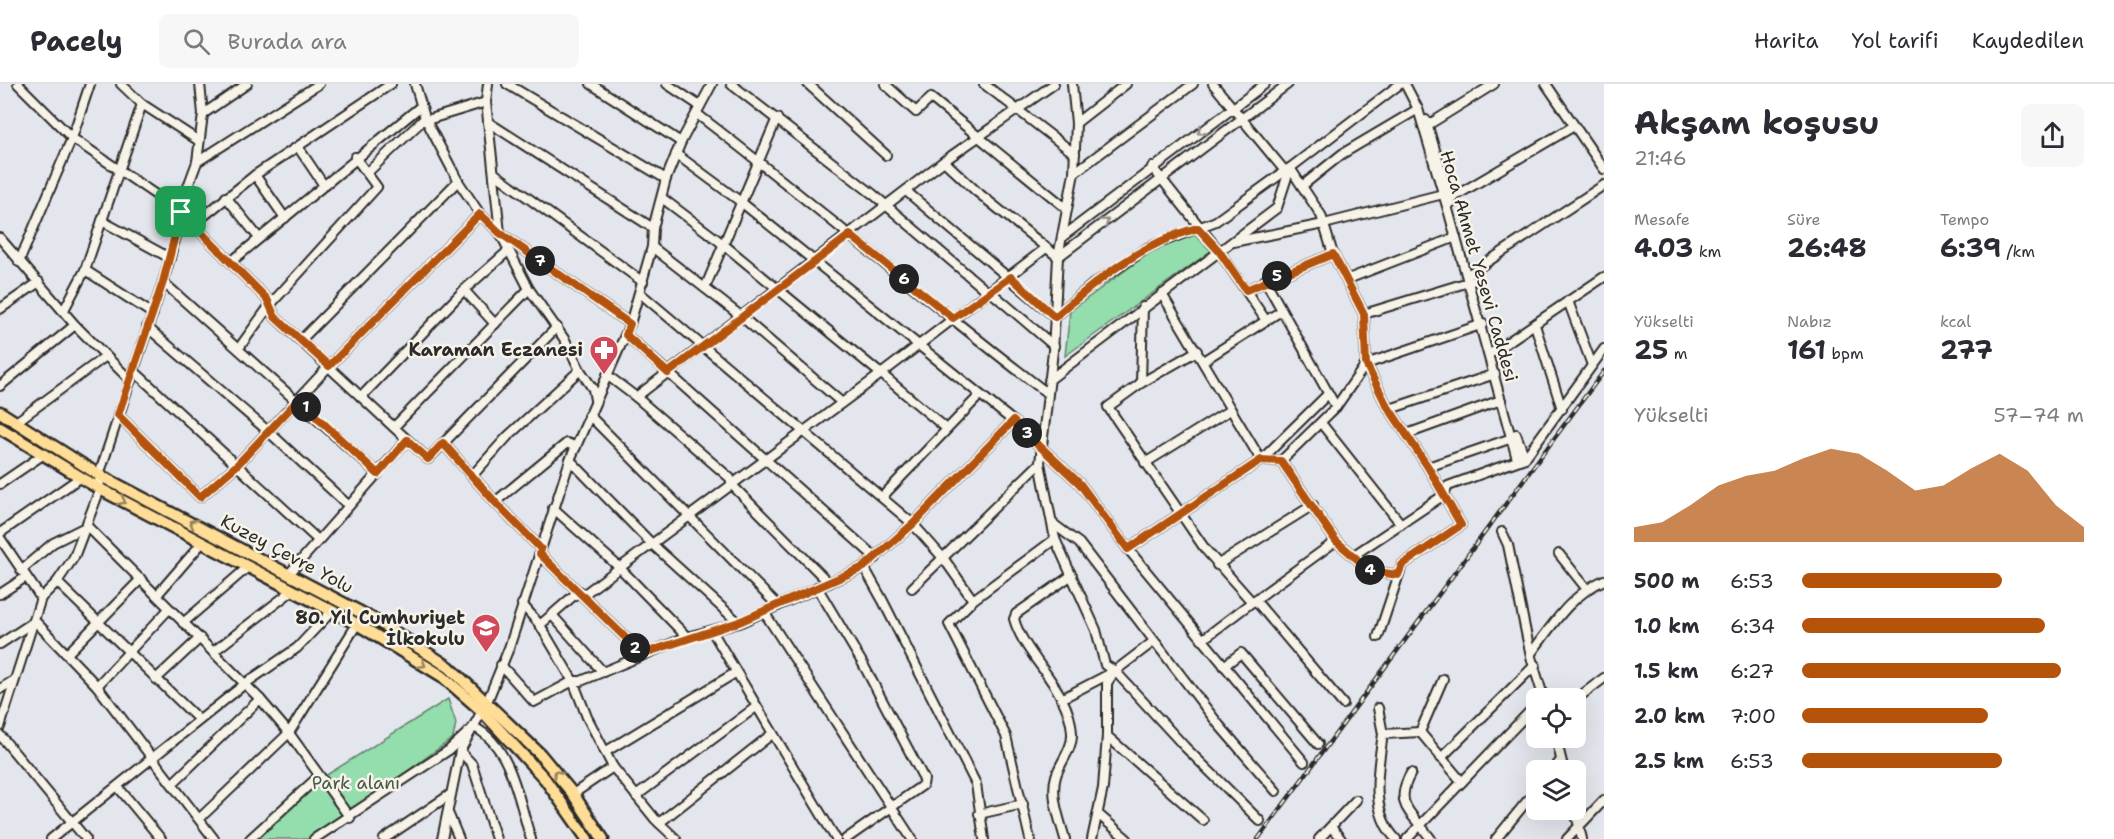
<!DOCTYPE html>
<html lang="tr">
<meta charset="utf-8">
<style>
body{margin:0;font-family:"Shantell Sans",sans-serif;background:#f7f7f7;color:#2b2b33;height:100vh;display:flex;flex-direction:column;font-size:22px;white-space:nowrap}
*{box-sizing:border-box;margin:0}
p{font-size:20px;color:#7c7c81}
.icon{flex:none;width:33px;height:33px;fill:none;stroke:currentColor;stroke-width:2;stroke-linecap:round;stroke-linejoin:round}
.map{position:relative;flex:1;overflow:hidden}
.details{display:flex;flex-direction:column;background:#fff;width:510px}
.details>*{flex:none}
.buttons{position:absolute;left:1526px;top:604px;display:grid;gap:12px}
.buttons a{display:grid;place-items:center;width:60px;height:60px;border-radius:9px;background:#fff;box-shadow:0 6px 24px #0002;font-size:30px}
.pin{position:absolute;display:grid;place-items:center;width:51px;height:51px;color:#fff;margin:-26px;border-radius:12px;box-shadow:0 3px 9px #0006}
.km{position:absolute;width:30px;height:30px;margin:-15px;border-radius:50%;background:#222;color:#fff;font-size:16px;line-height:30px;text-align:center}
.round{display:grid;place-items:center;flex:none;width:63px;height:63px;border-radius:9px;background:#f7f7f7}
.head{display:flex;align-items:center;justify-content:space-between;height:102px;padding:0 30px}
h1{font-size:33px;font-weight:700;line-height:45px}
.figures{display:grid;grid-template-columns:repeat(3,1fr);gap:9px;height:102px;padding:6px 30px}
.figures div{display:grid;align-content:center}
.figures b{font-size:26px;font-weight:700}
.figures small{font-size:16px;font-weight:400}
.figures p{font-size:16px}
.chart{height:168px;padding:12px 30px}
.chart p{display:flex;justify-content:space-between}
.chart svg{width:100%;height:108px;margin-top:6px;fill:#b45309;opacity:.7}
ul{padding:0 30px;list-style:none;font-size:20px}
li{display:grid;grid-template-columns:96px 72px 1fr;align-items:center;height:45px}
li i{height:15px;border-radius:8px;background:#b45309}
header{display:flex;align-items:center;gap:36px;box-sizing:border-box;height:84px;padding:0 30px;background:#fff;border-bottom:2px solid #e1e1e2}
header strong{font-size:28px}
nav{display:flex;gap:33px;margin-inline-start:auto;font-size:21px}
.search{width:420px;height:54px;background:#f7f7f7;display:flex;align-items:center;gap:15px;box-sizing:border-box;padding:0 21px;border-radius:9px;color:#7c7c81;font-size:22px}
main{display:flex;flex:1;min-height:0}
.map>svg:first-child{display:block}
.green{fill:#94ddac;stroke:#60846c;stroke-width:1.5}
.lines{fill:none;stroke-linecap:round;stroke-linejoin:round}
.minor-casing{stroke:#2b2b2b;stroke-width:12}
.highway-casing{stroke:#2b2b2b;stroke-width:15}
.minor{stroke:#f7f3e8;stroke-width:8}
.highway{stroke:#ffdd96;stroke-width:10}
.rail-casing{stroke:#2b2b2b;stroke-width:4.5}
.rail{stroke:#f7f3e8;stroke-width:2;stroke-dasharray:7;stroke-linecap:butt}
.oneway{stroke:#918f8a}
.oneway2{stroke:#958460}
.route-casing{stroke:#fff;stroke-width:12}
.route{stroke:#b45309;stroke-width:8}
.labels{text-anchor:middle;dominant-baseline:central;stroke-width:5;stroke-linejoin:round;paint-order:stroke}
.street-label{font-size:18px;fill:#2b2b2b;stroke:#f7f3e8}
.poi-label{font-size:18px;font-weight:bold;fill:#2b2b2b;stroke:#f7f3e8;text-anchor:end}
.park-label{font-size:18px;fill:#45584b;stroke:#f7f3e8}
</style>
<header>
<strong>Pacely</strong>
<div class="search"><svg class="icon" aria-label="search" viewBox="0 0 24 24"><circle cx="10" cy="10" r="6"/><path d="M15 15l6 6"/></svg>Burada ara</div>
<nav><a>Harita</a><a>Yol tarifi</a><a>Kaydedilen</a></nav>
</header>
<main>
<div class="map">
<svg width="1604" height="755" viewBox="0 0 1604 755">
<rect width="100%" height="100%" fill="#e4e6ed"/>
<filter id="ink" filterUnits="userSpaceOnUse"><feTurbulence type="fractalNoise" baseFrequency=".0167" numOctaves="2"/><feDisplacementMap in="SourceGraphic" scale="12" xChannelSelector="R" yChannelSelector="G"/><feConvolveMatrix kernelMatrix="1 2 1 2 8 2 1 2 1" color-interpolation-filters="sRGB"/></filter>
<g filter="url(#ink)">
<g class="green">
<path d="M1193,149l18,18 -146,105 5,-45 79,-58z"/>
<path d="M448,615l8,24 -3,15 -103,75 -25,-37z"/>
<path d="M321,697l25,35 -37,23h-51z"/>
</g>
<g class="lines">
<g class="minor-casing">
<g id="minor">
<path d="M18,0l54,54 109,74 86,87 8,18 153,142 129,-132"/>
<path d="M121,0l21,20 57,37"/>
<path d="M415,0l10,34 33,63 22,33 20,19 29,56 36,51 15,30 13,19 2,11"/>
<path d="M488,0l-2,18 14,131 130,91"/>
<path d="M507,0l159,95"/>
<path d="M591,0l90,58"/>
<path d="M667,0l33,22"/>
<path d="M731,0l143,111 115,98"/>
<path d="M808,0l78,71"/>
<path d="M885,0l31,28 15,-14 136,111"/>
<path d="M984,0l91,70"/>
<path d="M1072,0l4,39 -2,50 -16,84 -5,94 -13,112 15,76 41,91 9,35 10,6 -8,12v53l-4,52 -11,51"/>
<path d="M1213,0l72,87 5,-3 31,47 12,39 31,60 2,50 20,40 42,63 33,58 -59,40 -24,72"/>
<path d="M1405,0l13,25 31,104 68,246"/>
<path d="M1546,0l58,85"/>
<path d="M203,30l44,-30"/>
<path d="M697,30c119,90 231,189 350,279"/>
<path d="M427,36l59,-18"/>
<path d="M1426,36l25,83"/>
<path d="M488,38l165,106"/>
<path d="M1076,39l50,-39"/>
<path d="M1428,41l66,-41"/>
<path d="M298,63l25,37"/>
<path d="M676,70l65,48 272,219 67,63 48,65 176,213"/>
<path d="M944,77l32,30 82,66 230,-173"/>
<path d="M197,78l122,-78"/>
<path d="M1152,83l67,84 46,68"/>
<path d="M367,89l58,-55"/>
<path d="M494,89l149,109"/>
<path d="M1074,89l119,-89"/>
<path d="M255,91l30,43"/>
<path d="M1302,102l40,-32 76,-45"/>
<path d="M906,107l149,126 37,-32 57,-38 67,-26 69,-50"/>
<path d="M226,113l33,41"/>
<path d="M662,114l61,46 158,130 165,-126"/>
<path d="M1450,115l124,-73"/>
<path d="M102,137l68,37"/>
<path d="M194,140l61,-49 136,-91"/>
<path d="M1062,153l203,-153"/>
<path d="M0,154l75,87 56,56"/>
<path d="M1233,158l91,-18 119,-30"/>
<path d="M652,163l90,70 99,85"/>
<path d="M232,177l189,-155"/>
<path d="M19,178l53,-124 18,-54"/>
<path d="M85,186l68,44"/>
<path d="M1469,190l135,-89"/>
<path d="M1348,195l108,-42"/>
<path d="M1265,196l71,127"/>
<path d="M163,198l215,192"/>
<path d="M705,204l72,-170"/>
<path d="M464,206l31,34"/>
<path d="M1246,206l87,-36"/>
<path d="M991,208l63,54"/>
<path d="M640,209l273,231 31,35 29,41"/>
<path d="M1162,210l99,166"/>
<path d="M1568,217l24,64"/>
<path d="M0,225l39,-27"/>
<path d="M64,226l21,-40 57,-166"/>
<path d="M1364,230l108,-33"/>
<path d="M1535,241l27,84"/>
<path d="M147,243l122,105 80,74"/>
<path d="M626,251l250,223"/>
<path d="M301,256l157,-159"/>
<path d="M239,264l31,-43 107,-118 -22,-30"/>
<path d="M1197,267l-56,32 -33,24 97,142 47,53 3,-2 88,104"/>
<path d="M1493,268l111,-75"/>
<path d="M1203,277l78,-50"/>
<path d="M134,287l184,169"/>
<path d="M879,288l68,57"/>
<path d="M607,291l29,22 308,-236 110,-77"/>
<path d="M1049,296l228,-172 13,-40 110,-84"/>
<path d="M1141,299l2,-76"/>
<path d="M0,302l75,-61"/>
<path d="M361,313l103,-107 44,-39"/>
<path d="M636,313l94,81 2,7 97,98"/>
<path d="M1390,325l105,-35"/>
<path d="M118,331l82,82 37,-32 92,-99 151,-152"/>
<path d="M589,331l189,191"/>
<path d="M16,338l90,-66"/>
<path d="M1321,339l80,101"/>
<path d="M394,343l135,-138"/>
<path d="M1407,350l94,-34"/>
<path d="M1516,350l9,24"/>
<path d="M443,359l52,59 46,47"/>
<path d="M570,376l82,84 87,79"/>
<path d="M1261,376l20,1 55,80 35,30 27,4"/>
<path d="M1281,377l55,-54 30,-43 117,-40"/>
<path d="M1145,379l85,-53"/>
<path d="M1428,383l84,-29"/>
<path d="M472,392l35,-39 73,-67"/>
<path d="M0,400l44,-30"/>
<path d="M882,413l97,-101"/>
<path d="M495,418l72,-59 9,4"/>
<path d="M553,424l66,59 68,70"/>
<path d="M1052,439l27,20 140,182 57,66"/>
<path d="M1502,448l6,13 23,112 13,42"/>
<path d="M0,449l81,-56"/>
<path d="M0,454l41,60"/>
<path d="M1128,465l133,-89 67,-66"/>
<path d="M540,470l102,100"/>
<path d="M1559,470l27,34"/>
<path d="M1354,471l90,-60 4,-9 77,-28 79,-109"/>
<path d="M1217,481l96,-60"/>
<path d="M864,483l19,34 93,183 8,55"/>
<path d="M21,486l32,-27 34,-17 173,173 29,34 61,85"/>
<path d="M289,490l118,-134"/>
<path d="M57,498l142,138"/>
<path d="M817,503l46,77 61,115 -1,6 -77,54"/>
<path d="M912,504l128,-125"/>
<path d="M0,510l26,-17"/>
<path d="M157,511l44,-51"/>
<path d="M583,511l298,-221"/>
<path d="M1255,516l81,-59"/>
<path d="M522,520l18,21 33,56 14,36 26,50 42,52 21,20"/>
<path d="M764,528l148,227"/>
<path d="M552,531l51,57"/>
<path d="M183,539l65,-56"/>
<path d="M540,541l39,-34"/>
<path d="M712,547l124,208"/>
<path d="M1202,556l50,-38"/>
<path d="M0,560l35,-23 62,65 117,153"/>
<path d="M213,568l80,-62"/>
<path d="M1532,568c21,-28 39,-57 72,-72"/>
<path d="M67,570l74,-75"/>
<path d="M501,581l33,37 39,-21h8l106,-44 52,-14 125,-56 49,-43 100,-103"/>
<path d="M1224,582l17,-13 77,91"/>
<path d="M1115,587l70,76 75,74"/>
<path d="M156,595l44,-41"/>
<path d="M97,602l72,-77"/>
<path d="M0,605l13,-8"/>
<path d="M1061,615l54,-28 38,-29"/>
<path d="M1575,616l29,-22"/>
<path d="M1378,624l5,26 37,-2 42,50"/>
<path d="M0,643l41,-129 16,-16 17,-25 26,-68 -1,-14 64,-193 16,-56 4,-26 14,-38 6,-48 -3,-30"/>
<path d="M1420,648l23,-53"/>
<path d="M1383,650c-5,34 -14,78 13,105"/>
<path d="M0,651l86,104"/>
<path d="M1107,652l96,84"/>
<path d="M1556,654l8,33"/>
<path d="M460,667l12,13 24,75"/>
<path d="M605,668l130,-79"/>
<path d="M1441,674l94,-93"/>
<path d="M1552,687l9,-11"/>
<path d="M1411,689c-19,33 2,40 20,66"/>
<path d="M172,700l88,-85"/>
<path d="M118,703l43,52"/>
<path d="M573,710l40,-27"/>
<path d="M636,712l120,-89"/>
<path d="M1575,726l7,29"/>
<path d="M979,730l44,-10"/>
<path d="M1098,730l29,25"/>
<path d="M449,731l10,24"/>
<path d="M199,735l90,-86 68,-109"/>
<path d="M659,739l113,-89"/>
<path d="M1331,743l10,12"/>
<path d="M51,755l195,-156 51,-35 35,-37"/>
<path d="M250,755l68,-62 4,3"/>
<path d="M314,755l135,-89 25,-23c38,19 45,76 57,112"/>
<path d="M384,755l67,-45"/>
<path d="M442,755l18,-88 27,-49 22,-54 61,-188 60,-136 22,-77 1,-19 13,-49 15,-37 31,-58"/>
<path d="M1030,755l-24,-103 -57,-112 24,-24 82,-61"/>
<path d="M1065,755c-5,-19 -15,-43 -9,-63 4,-14 17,-27 16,-43 -2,-44 -48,-77 -58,-114l2,-5 56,-39"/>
<path d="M1319,755l37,-39"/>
<path d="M1407,755l129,-134"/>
<path d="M1496,755l40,-49"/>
<path d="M1567,755l37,-39"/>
</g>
</g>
<g class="highway-casing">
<g id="highway">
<path d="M0,328l99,63 280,147 70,45 91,87 33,40 30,45"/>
<path d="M0,344l100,61 257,135 85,52 40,35 63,68 42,60"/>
</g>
</g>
<use href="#minor" class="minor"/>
<use href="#highway" class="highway"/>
<g class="rail-casing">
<path id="rail" d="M1258,755l346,-468"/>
</g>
<use href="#rail" class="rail"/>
</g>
<defs><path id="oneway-chevron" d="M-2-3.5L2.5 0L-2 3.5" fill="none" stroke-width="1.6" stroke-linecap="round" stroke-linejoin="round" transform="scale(1.5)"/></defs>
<g class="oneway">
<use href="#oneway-chevron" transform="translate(1201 47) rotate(144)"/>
<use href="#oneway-chevron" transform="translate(1105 138) rotate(-37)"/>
</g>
<g class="oneway2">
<use href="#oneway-chevron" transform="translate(122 417) rotate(28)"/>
<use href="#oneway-chevron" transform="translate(193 439) rotate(-152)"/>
<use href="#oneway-chevron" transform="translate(422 580) rotate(32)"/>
<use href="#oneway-chevron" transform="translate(557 690) rotate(-129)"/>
</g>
</g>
<g class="lines" filter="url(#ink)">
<g class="route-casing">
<path id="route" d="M181,128l86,87 8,18 54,49 151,-152 20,19 130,91 -4,11 42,38 182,-138 103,83 58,-41 44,40c42,-37 88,-75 143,-89l21,23 27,39 87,-36 31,60 2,50 20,40 42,63 33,58 -59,40 -4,10 -27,-4 -35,-30 -55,-80 -20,-1 -133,89 -48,-65 -67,-63 -100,103 -49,43 -125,55 -97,32 -102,-100 1,-5 -46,-47 -52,-59 -15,16 -21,-19 -29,34 -80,-74 -61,65 -37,32 -82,-82 45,-133z"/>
</g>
<use href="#route" class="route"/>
</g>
<defs>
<g id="pharmacy-pin" transform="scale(1.5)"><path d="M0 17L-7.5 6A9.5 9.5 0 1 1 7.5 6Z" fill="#d1495b" stroke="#f7f3e8"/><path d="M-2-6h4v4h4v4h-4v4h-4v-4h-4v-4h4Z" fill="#fff"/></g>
<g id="school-pin" transform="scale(1.5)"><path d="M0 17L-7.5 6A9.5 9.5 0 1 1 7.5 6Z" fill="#d1495b" stroke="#f7f3e8"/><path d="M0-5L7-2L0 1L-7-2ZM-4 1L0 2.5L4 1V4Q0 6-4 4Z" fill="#fff"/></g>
</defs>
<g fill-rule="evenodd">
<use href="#pharmacy-pin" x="604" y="266"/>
<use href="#school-pin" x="486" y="544"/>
</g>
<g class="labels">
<g class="street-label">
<text transform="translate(1479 182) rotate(74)">Hoca Ahmet Yesevi Caddesi</text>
<text transform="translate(287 470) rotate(28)">Kuzey Çevre Yolu</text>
</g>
<g class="poi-label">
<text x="583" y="266">Karaman Eczanesi</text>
<text x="465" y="534">80. Yıl Cumhuriyet<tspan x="465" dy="21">İlkokulu</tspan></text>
</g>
<g class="park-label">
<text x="356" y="699">Park alanı</text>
</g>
</g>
</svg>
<div class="buttons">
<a><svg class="icon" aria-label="locate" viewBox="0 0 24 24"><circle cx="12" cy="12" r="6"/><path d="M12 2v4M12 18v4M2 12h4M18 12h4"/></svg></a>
<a><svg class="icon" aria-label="layers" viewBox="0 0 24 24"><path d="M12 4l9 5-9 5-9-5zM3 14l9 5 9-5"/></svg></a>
</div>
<div class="pin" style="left:181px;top:128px;background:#1e9e55"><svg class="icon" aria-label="arrive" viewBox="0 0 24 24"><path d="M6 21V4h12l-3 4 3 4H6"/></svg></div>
<b class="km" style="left:306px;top:323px">1</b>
<b class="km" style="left:635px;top:564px">2</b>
<b class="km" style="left:1027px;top:349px">3</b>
<b class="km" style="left:1370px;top:486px">4</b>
<b class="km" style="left:1277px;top:192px">5</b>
<b class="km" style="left:904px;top:195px">6</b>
<b class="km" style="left:540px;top:177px">7</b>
</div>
<section class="details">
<div class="head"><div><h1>Akşam koşusu</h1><p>21:46</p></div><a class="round"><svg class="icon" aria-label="share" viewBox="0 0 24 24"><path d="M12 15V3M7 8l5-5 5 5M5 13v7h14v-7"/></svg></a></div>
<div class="figures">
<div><p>Mesafe</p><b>4.03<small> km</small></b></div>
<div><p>Süre</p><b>26:48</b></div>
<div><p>Tempo</p><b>6:39<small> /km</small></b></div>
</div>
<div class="figures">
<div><p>Yükselti</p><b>25<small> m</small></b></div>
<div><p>Nabız</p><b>161<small> bpm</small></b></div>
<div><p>kcal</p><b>277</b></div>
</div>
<div class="chart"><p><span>Yükselti</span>57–74 m</p>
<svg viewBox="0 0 160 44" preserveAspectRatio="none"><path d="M0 44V38L10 36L20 29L30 21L40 17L50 15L60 10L70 6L80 8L90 15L100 23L110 21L120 14L130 8L140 15L150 29L160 38V44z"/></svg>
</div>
<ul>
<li><b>500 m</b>6:53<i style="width:71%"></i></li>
<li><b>1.0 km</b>6:34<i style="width:86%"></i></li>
<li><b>1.5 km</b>6:27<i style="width:92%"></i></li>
<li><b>2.0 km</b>7:00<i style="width:66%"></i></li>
<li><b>2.5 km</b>6:53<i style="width:71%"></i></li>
</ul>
</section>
</main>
